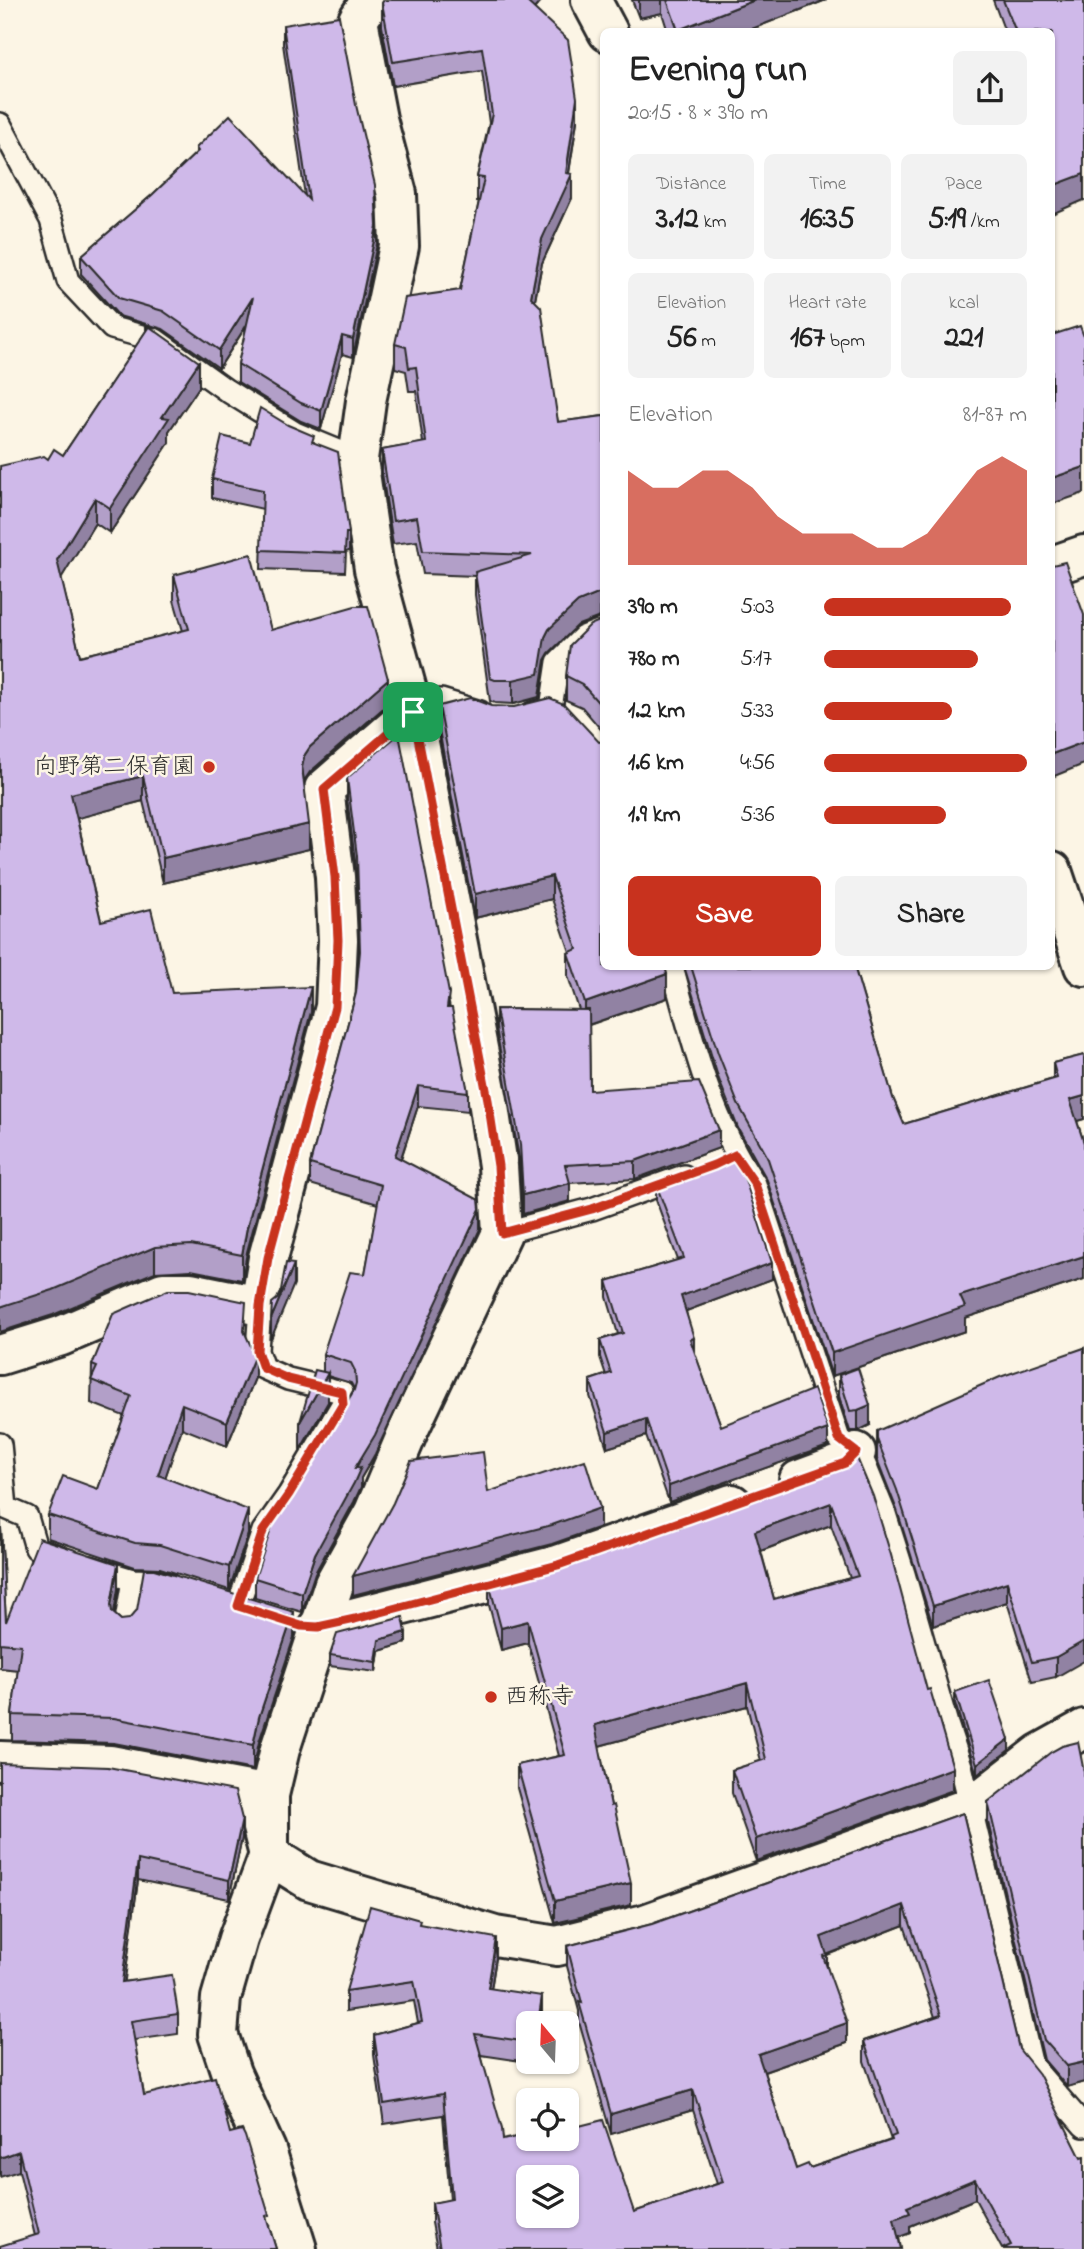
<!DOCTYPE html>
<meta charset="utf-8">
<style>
body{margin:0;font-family:"Indie Flower","Klee One",sans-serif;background:#f2f2f2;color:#222;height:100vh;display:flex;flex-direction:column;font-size:26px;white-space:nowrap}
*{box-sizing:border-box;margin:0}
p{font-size:23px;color:#767676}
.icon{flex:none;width:38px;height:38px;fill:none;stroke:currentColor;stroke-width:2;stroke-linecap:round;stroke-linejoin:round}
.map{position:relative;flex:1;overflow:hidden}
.drawer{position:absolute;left:600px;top:28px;width:455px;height:942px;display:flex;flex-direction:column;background:#fff;border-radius:10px;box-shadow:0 2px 5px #0004}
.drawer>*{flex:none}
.needle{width:46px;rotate:341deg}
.tools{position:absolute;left:516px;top:2011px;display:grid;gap:14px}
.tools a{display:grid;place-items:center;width:63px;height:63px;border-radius:10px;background:#fff;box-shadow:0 2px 5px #0004;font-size:35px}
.pin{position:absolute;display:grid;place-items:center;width:60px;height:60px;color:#fff;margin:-30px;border-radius:14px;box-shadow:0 4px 10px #0006}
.round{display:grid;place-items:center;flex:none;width:74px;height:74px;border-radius:10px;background:#f2f2f2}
.head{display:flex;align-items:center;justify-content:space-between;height:119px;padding:0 28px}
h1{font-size:38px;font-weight:700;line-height:52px}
.figures{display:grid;grid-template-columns:repeat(3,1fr);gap:10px;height:119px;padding:7px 28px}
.figures div{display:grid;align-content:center;border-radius:10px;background:#f2f2f2;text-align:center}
.figures b{font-size:30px;font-weight:700}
.figures small{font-size:19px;font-weight:400}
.figures p{font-size:19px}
.chart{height:196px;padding:14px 28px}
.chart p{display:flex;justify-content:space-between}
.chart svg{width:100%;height:126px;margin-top:7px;fill:#c8321e;opacity:.7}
.action{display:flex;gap:14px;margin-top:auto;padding:14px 28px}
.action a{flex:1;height:80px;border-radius:10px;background:#c8321e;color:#fff;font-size:28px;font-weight:700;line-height:80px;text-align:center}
.action a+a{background:#f2f2f2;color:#222}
ul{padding:0 28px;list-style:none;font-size:23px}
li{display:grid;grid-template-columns:112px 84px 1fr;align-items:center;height:52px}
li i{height:18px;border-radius:9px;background:#c8321e}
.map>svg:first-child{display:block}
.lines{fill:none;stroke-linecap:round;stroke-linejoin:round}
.service-casing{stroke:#2b2b2b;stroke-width:26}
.minor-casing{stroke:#2b2b2b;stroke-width:44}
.service{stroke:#fcf5e5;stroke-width:21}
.minor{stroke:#fcf5e5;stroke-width:38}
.wall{fill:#b29fc8;stroke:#2b2b2b;stroke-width:2;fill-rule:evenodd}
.shaded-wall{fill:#9182a3;stroke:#2b2b2b;stroke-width:2}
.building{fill:#cfb9e9;stroke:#2b2b2b;stroke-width:2;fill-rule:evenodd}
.route-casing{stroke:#fff;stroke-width:14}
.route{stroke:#c8321e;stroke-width:9}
.poi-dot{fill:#c8321e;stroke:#fcf5e5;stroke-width:2.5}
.labels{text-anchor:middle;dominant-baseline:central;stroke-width:5;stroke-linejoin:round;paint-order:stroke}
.poi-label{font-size:23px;fill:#2b2b2b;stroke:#fcf5e5;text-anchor:end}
</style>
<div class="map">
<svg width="1084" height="2249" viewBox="0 0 1084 2249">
<rect width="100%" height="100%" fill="#fcf5e5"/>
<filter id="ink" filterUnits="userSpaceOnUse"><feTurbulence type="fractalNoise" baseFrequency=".0143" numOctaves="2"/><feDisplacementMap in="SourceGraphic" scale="14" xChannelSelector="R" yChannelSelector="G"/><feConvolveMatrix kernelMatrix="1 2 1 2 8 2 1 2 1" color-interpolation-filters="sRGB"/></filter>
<g filter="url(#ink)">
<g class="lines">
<g class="service-casing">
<g id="service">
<path d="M0,124l51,96 17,61 44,47 44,12 70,50 69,43 63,26"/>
<path d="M413,712l28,-12 39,12"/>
<path d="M532,713l19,-5 7,-46 25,-25 21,-8"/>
<path d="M672,966c20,74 39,154 83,218l84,255 17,13 9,13 20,49 19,60 43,150 14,42 71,300 52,60"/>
<path d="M502,1233l90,-24 92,-33"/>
<path d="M0,1444l6,64 21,9 9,31 24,9"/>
<path d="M90,1567l43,13 23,1 12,3"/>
<path d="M238,1606l25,-75 26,-37 54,-91 -1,-11 -54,-13 -25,-11 -6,-17 3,-45"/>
<path d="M124,1632l9,-52"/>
</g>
</g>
<g class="minor-casing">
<g id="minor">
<path d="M591,0l17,32"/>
<path d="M1052,566l32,-11"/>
<path d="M1052,871l32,95"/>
<path d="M0,1355l61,-19 102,-44h28l69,14 8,-48 67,-251 3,-67 -3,-63 -11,-88 89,-77"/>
<path d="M799,1480l46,-17 11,-11"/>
<path d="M318,1627l240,-62 174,-61"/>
<path d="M0,1761l110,4 143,27 16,63 40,25 186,56 62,10 88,-22 326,-117 68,-53 45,-25"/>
<path d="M297,2249l-31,-99 -35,-77 -13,-39 3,-36 17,-59 31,-84v-60l11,-46 54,-165 40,-72 35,-83 93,-196 -4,-67 -10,-66 -75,-388 -39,-143 -16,-110 8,-58 33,-155 -2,-52 -20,-75 -19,-99 13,-20"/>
</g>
</g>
<use href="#service" class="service"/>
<use href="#minor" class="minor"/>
</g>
<g class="wall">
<path d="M384,0h158l-8,9 43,112 -8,52 3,25 -30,65 -7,38 23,121 46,-6v201h-4l-22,8 -29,28 -4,7 -6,37 -26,7 -18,-1 -5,-2 -15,-106v-19l-52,-2 -6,-33 -24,3 -11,-71v-23l41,-7 -7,-52h-7l-3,-20 -11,-3v-24l65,-54 19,-89h-2v-24l12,-54 -7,-52 -89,15 -11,-60v-23z"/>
<path d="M632,0h194l-82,32h-76l-6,-19 -23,5z"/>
<path d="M993,0h91v201l-32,-169h-47z"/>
<path d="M283,25l94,219 -24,113 -11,-3 -21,75 -20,-8 -63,-39v-18l9,-39 -28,43 -56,-39 -44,-13 -38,-42v-18l71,-61 44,-42v-5l109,48 -22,-152z"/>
<path d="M146,326l53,61 -30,44v12l-59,90 -15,-10 -34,55 19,78 103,-25 -9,-31v-25l97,55 117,74 -78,68 -6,8 5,69 -146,34 -20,-82 -66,17 24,103 71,72 139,19 -64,240 -5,28 -51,-10 -36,2 -102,43 -5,-856 15,-4 83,-124z"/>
<path d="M314,442l35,91v18l-3,1 -1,20 -84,-3 2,-60 -51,-11v-19l38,-36z"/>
<path d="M604,619v114l-22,-26 -16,-7v-24z"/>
<path d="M439,706l160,36 68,256 -78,27 1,65 129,58 -84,31 -65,4v18l-47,13 -3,-51 -24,-135v-19l83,1 -11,-34v-23l2,-1 -18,-53 -77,19 -36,-188z"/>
<path d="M347,778l102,230 19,84v19l-50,-5 -17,53 79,70 -105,225 -14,24v9l-7,15 -39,71 -13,39 -47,-14v-20l45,-97 54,-92 -3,-6 -23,-7v26l-28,48 23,-78v-18l42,-80 13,-70 -68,-20v-20l46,-171 4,-36 -3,-81 -10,-78z"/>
<path d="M684,966h170l39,132 11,26 149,-45v-16l31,-8v64l-7,2 7,22v136l-119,39v13l-133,45 -65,-196 -29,-52 -20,-51z"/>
<path d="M656,1184l116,95 -86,32 8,40 27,75 107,20 -159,56 -23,-66 -39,12 -17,-52v-16l16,-5 -6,-18v-17l18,-6 -11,-37v-16l71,-21 -22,-60z"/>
<path d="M245,1333l10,45 -28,68 -45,-18 -17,50 83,56 -19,56 -69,-22 -25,-1 -87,-29v-23l50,-26 26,-73 -33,-13 1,-38z"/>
<path d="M1084,1348l-28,329 -24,5 -25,-80 -74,24 -36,-116 -20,-51v-20z"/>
<path d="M839,1375l31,50 -12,6h-8l-11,-35z"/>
<path d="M857,1458l96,332 -197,71 -24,-68v-23l29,-9 -14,-55 -148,40 32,159 -76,18 -38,-135v-23l42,-9 -31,-113 -27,7 -12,-45v-22l75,-19 120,-39v-4zM831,1525l19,53 -76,21 -13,-48z"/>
<path d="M0,1509l6,113 112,-33 -4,25 7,6 173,17 -35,105 -6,28 -139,-27 -102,-3v-25l6,-45 -18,-2z"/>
<path d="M406,1643l-27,8 -3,21 -46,-6v-11z"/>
<path d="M955,1692l54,58 -32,25 -22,-72z"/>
<path d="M0,1763l242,75 -13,61 -91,-19 -14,102 54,32v20l-44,6 10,55 86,38 39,92 -234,11 -16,-65z"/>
<path d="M1084,1772v310l-17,5 -23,-27 -56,-238v-20z"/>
<path d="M963,1813l56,236 65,200h-82l-27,-50 -65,27v7l-11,4 2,12h-464l-5,-26v-20l18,-3 -7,-85 -59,9 -10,-69v-20l44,-12 -4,-22 -68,10v-20l74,-66 76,33 -5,31 51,28 -14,6v39h7l-1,1 -53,-8 22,85 131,72 83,-28 -24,-74 -82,24 -32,-112v-11l-12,-45v-20l85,-22zM904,1925l31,92 -71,24v20l27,79 -81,28 -14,1 -32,-97 83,-29 -20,-76v-12z"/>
</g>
<g class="shaded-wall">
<path d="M523,0h19l-19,21z"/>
<path d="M639,0h23v13l-23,5z"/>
<path d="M755,0h71l-82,32h-66v-2z"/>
<path d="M577,98v23l-10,64 5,-11v24l-30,65 -11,57v-23l11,-58 24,-66z"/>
<path d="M1084,173v27l-32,14v-28z"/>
<path d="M377,226v18l-24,113v-18z"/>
<path d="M253,297v18l-34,53v-18z"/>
<path d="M342,336v18l-21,75v-18z"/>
<path d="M199,362v25l-30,44v12l-59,90v-25l52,-91z"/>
<path d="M1084,467v26l-32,11v-26z"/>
<path d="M95,498v25l-38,62v-25z"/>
<path d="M600,593v24l-22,8 -29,28 -4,7 -6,37 -26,7v-24l32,-43 4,-8 29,-27z"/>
<path d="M388,679v25l-78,68 -6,9 -2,-14 2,-11 6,-9z"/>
<path d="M1084,742v22l-32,13v-23z"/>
<path d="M143,776v25l-72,19v-26z"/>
<path d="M309,824v25l-146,34v-25z"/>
<path d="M552,876v23l-77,19v-24z"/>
<path d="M667,974v24l-82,28v-23z"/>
<path d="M311,987v25l-64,240 -5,28v-25l5,-28z"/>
<path d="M418,1086v20l-23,70v-20z"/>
<path d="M1084,1096v23l-14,4v-23z"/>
<path d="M719,1130v18l-84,31v-18z"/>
<path d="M570,1183v18l-47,13v-19z"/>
<path d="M480,1209v20l-105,225 -14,24v9l-7,15 -39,71 -13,39v-19l13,-39z"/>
<path d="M155,1247v25l-102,43 -53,17v-25z"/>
<path d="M1084,1256v23l-119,39v13l-133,45v-23l128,-57z"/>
<path d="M772,1263v16l-91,34v-17z"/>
<path d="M294,1264v20l-23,55v-20z"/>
<path d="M694,1338v16l-4,-15z"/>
<path d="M255,1355v23l-28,68v-24z"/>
<path d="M328,1373v29l-28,48v-28z"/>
<path d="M182,1404v24l-24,71v-24z"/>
<path d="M870,1405v20l-12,6v-21z"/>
<path d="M646,1419v17l-39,12v-16z"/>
<path d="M828,1429v17l-159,56v-16z"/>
<path d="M831,1503v22l-76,28v-22z"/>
<path d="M600,1508v19l-48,17 -199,51v-19z"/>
<path d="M248,1510v24l-19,56v-23z"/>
<path d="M118,1564v25l-7,41v-25z"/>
<path d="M1007,1582v20l-74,24v-20z"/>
<path d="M294,1612v25l-35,105 -6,28v-25l6,-28z"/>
<path d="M528,1621v22l-27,7v-22z"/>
<path d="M406,1632v11l-27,8 -3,21v-10l3,-22z"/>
<path d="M1084,1641v20l-28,16v-20z"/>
<path d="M747,1683v23l-152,41v-22z"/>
<path d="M1009,1739v11l-32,25v-11z"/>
<path d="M953,1768v22l-197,71v-22z"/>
<path d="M242,1819v19l-13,61v-19z"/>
<path d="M138,1860v20l-16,122v-20z"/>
<path d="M631,1883v22l-76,18v-22z"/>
<path d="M904,1905v20l-83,32v-20z"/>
<path d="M496,1938v20l-8,50v-20z"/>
<path d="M542,1996v21l-1,6h-3z"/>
<path d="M847,2023v20l-89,31v-20z"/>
<path d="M1084,2062v20l-17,5v-21z"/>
<path d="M693,2090v20l-82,24v-20z"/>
<path d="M19,2151v20l-19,6v-19z"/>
<path d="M975,2179v20l-65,27v7l-16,6v-20l13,-12z"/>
</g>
<g class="building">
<path d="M384,0h141l43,40 9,58 -11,75 6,1 -30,65 -11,58 10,10 17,115 46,-6v178l-4,-1 -22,9 -29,27 -4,8 -6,37 -26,6h-18l-5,-2 -15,-106 57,-17 -109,-4 -6,-34 -24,4 -11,-71 44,-8 -10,-75 -7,1 -3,-21 -11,-3 10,-46 55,-8 24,-112 -7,-1 15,-63 -10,-66 -89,14 -11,-59z"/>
<path d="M667,0h88l-77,30z"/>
<path d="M1003,0h81v174l-32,12v-154h-36z"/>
<path d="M339,16l17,89 19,80 2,41 -24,113 -11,-3 -21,75 -20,-8 -63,-39 15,-67 -34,53 -56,-39 -44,-13 -38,-42 71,-61 46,-44 -2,-3 34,-33 79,85 -26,-175z"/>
<path d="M146,326l4,1 49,35 -37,55 7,1 -59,90 -15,-10 -38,62 23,96 109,-27 -15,-54 77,-21 20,76 84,-24h13l20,73 -78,68 -6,9 -2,11 7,57 -146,34 -20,-82 -72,18 30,127 50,-12 21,84 139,-6 -64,240 -5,28 -51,-10 -36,2 -102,43 -53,17v-841l44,-10 4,3 6,-10 9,6 85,-127z"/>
<path d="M1080,326l4,11v130l-32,11v-143z"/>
<path d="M260,408l28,17 26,11 -2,6 26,10 11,81h-3l-1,20 -84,-3 2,-60 -51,-11 10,-43 28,7z"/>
<path d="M1065,562l19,53v127l-32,12v-189z"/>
<path d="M604,619v90l-22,-25 -16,-8 4,-31 20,-20z"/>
<path d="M470,698l21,8 23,1 36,-9 14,6 35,38 5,-1v225h61l2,8 -82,29 -17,-50 9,-4 -25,-73 -77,18 -36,-188z"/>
<path d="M399,734l50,259 -2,15h5l16,84 -50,-6 -23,70 84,44 1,9 -105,226 -20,33 6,-1 -7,16 -39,71 -13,39 -47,-15 20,-61 25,-36 54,-91 2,-7 -1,-12 -4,-8 -28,-9 27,-82 15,2 16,-89 -71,-21 46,-171 4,-42 -3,-95 -10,-78z"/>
<path d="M691,966h163l39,132 11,26 153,-46 -4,-15 31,-8v41l-14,4 14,43v113l-124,40 5,11 -133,46 -65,-197 -29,-52 -20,-51z"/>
<path d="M496,1009l93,1 1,80 109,-8 20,48 -84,31 -70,4 5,18 -47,12 -3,-51z"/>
<path d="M732,1155l11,18 29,90 -91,33 13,42 -4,1 31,87 93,-37 14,40 -159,57 -23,-67 -39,13 -17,-52 21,-7 -11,-33 23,-7 -16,-52 77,-23 -28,-74z"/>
<path d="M286,1263l8,1 -23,55 1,-16 5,-4 4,-9z"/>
<path d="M168,1290h21l57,12 -2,29 11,24 -28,67 -45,-18 -24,71 90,35 -19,57 -69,-22 -25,-2 -87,-28 15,-39 35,13 33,-93 -40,-16 6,-13 -5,-2 21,-51z"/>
<path d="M1084,1348v293l-28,16 -24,5 -25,-80 -74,24 -36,-116 -20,-51v-8l123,-54z"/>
<path d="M858,1368l12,37 -12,5 -8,1 -11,-36z"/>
<path d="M315,1370l13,3 -28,49z"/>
<path d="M483,1452l5,40 97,-32 15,48 -48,17 -199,51 40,-73 18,-42z"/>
<path d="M857,1458l16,38 18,59 36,135 3,-1 23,79 -197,71 -24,-69 34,-11 -19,-76 -152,42 16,81 3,-1 17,78 -76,18 -38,-136 48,-10 -37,-134 -27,7 -12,-45 75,-19 70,-25 51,-14 -1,-4zM831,1503l27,73 -84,23 -19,-68z"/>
<path d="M0,1509l6,113 33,-84 79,26 -7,41 1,7 9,8 8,-1 8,-9 7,-41h10l140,43 -35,105 -6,28 -139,-27 -102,-3 9,-70 -21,-2z"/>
<path d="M403,1617l3,15 -27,8 -3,22 -46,-7 7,-21z"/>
<path d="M989,1680l20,59 -32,25 -22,-72z"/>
<path d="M1078,1742l6,30v290l-17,4 -23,-26 -56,-238 63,-50 11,-6z"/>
<path d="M0,1763l108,4 127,24 7,28 -13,61 -91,-20 -16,122 50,-7 6,39 -47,7 13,74 71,-18 15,56 12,-3 3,6 24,79 -3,1 10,33h-276v-3l39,-12 -20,-83 -19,7z"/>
<path d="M963,1813l56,236 20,25 42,84 3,-1v92h-82l9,-4 -36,-66 -68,28 3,6 -16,6 7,30h-461l-8,-46 20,-4 -9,-105 -59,10 -10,-69 48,-13 -8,-41 -68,10 24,-85 50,14 -1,4 77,14 -8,50 54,8 -4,27h-10v19l-53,-8 27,95 1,11 25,-6v4h39v-9l36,-9 31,92 89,-30 -30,-92 -82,24 -32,-112 3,1 -15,-57 85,-22zM904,1905l37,110 -77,26 32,94 -5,2 1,3 -82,28 -2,-4 -12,5 -38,-115 89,-31 -24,-67 4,-1 -6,-18zM528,2177h39v39h-39z"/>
</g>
</g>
<g class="lines" filter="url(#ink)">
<g class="route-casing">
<path id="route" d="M413,712l75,388 10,66 4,67 90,-24 122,-44 21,-10 20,29 84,255 17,13 -11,11 -287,102 -203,54 -37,8 -17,-1 -63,-20 25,-75 26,-37 54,-90 -1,-12 -54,-13 -25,-11 -6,-17 3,-45 8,-48 67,-251 3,-67 -3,-63 -11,-88z"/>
</g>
<use href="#route" class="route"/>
</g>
<g class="poi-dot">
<circle cx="209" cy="767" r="7"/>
<circle cx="491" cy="1697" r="7"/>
</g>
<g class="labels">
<g class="poi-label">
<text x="195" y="767">向野第二保育園</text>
<text x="505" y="1697" text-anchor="start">西称寺</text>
</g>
</g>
</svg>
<div class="tools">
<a><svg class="needle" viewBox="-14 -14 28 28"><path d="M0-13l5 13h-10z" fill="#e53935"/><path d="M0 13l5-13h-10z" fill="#767676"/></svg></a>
<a><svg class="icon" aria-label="locate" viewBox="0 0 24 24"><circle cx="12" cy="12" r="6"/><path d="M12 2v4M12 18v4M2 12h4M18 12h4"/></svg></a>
<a><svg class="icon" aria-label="layers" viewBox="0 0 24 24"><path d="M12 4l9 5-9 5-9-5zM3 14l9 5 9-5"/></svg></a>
</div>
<div class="pin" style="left:413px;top:712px;background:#1e9e55"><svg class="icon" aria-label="arrive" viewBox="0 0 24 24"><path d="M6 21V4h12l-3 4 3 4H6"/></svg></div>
<section class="drawer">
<div class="head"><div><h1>Evening run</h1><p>20:15 · 8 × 390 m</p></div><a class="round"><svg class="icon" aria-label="share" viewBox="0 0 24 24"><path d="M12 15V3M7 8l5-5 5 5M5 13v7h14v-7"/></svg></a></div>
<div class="figures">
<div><p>Distance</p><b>3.12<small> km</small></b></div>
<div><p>Time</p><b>16:35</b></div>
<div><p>Pace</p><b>5:19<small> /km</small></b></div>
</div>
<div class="figures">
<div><p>Elevation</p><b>56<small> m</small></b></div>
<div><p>Heart rate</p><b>167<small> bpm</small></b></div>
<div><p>kcal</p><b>221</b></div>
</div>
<div class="chart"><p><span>Elevation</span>81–87 m</p>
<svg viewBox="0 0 160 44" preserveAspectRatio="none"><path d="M0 44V11L10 17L20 17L30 11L40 11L50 17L60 27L70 33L80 33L90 33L100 38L110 38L120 33L130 22L140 11L150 6L160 11V44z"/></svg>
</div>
<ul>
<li><b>390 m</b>5:03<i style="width:92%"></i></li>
<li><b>780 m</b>5:17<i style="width:76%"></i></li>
<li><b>1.2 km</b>5:33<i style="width:63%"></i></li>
<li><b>1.6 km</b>4:56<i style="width:100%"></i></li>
<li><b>1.9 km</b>5:36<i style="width:60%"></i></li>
</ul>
<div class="action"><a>Save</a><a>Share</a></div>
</section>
</div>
